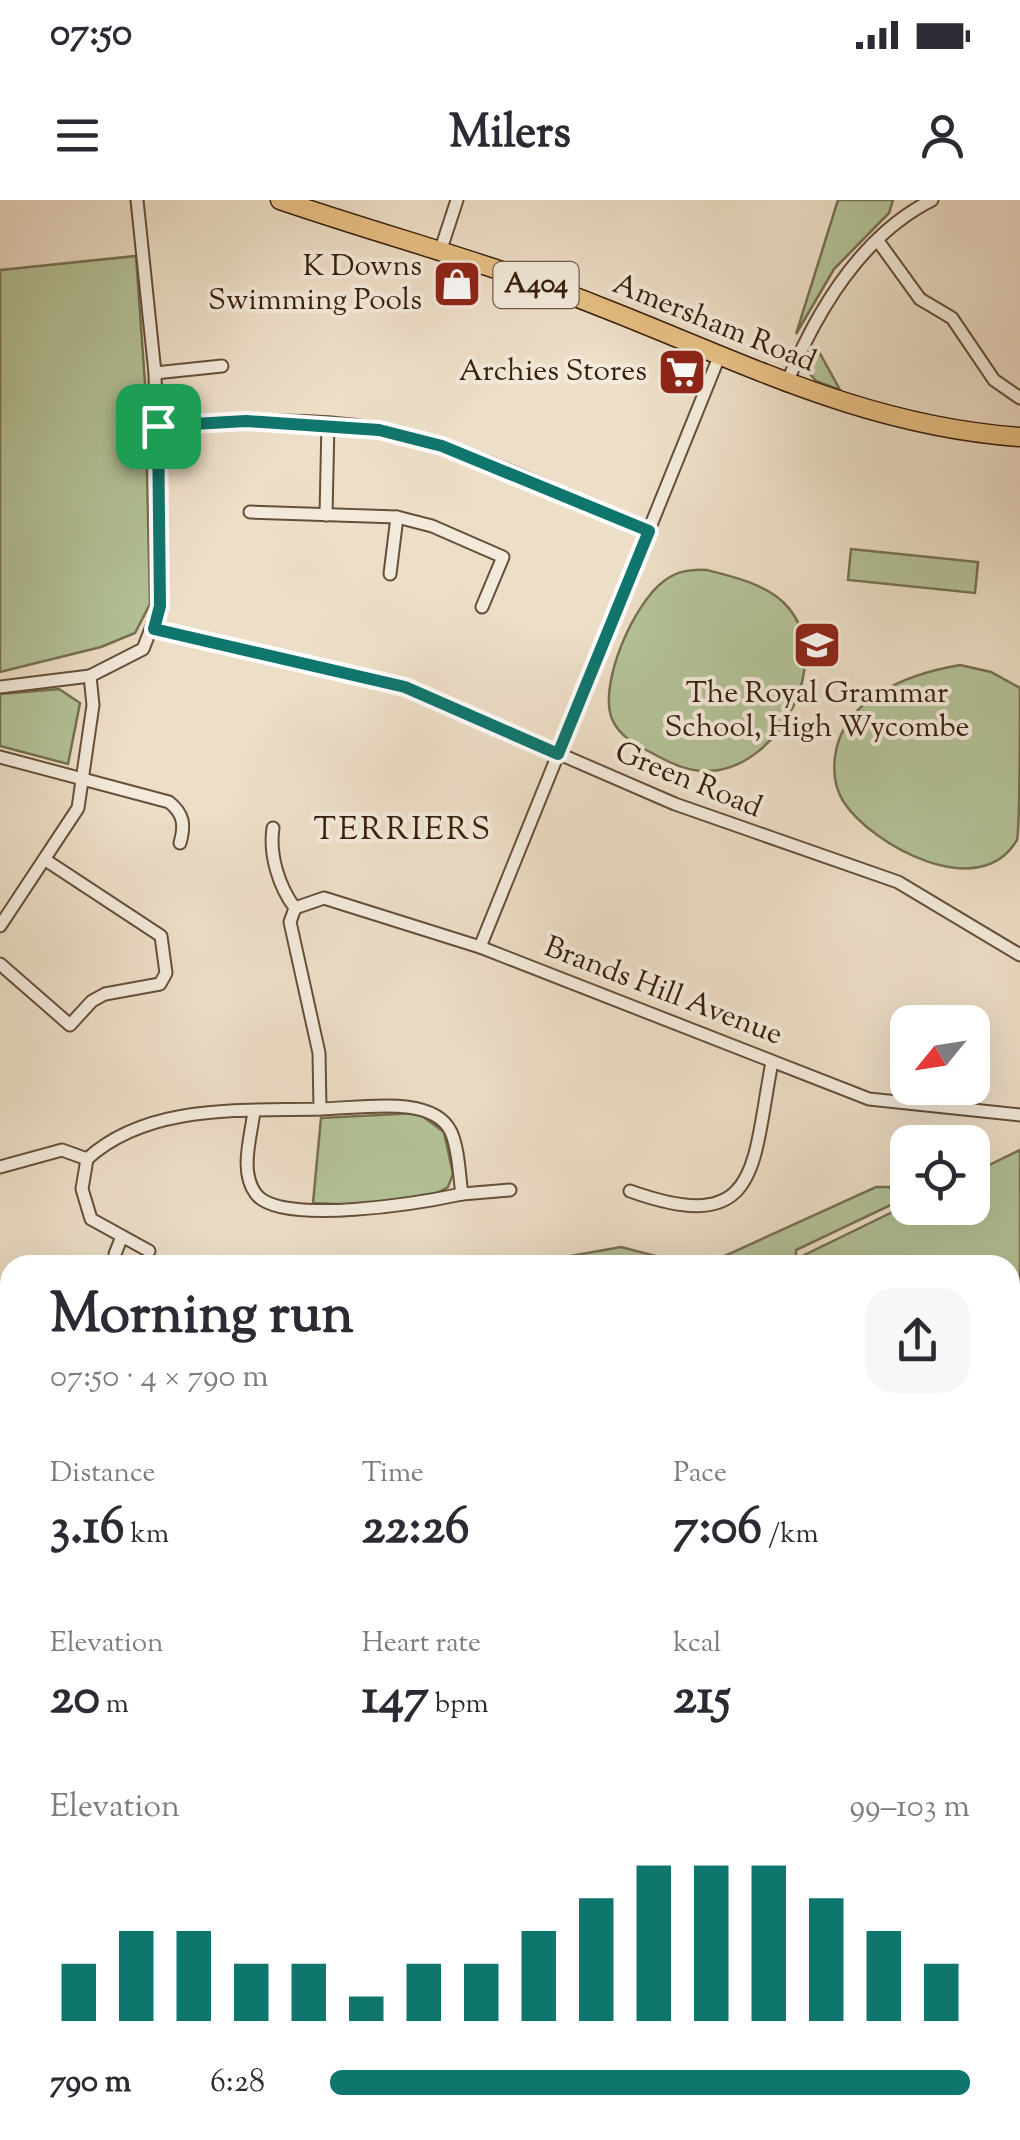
<!DOCTYPE html>
<meta charset="utf-8">
<style>
body{margin:0;font-family:"Sorts Mill Goudy",serif;background:#f7f7f7;color:#2b2b33;height:100vh;display:flex;flex-direction:column;font-size:38px;white-space:nowrap}
*{box-sizing:border-box;margin:0}
p{font-size:32px;color:#7c7c81}
.icon{flex:none;width:55px;height:55px;fill:none;stroke:currentColor;stroke-width:2;stroke-linecap:round;stroke-linejoin:round}
.map{position:relative;flex:1;overflow:hidden}
.side{position:absolute;left:0px;top:1055px;width:1020px;height:885px;display:flex;flex-direction:column;background:#fff;border-radius:30px 30px 0 0;box-shadow:0 10px 40px #0002}
.side>*{flex:none}
.needle{width:65px;rotate:240deg}
.controls{position:absolute;left:890px;top:805px;display:grid;gap:20px}
.controls a{display:grid;place-items:center;width:100px;height:100px;border-radius:20px;background:#fff;box-shadow:0 10px 40px #0002;font-size:50px}
.pin{position:absolute;display:grid;place-items:center;width:85px;height:85px;color:#fff;margin:-42px;border-radius:20px;box-shadow:0 5px 15px #0006}
.round{display:grid;place-items:center;flex:none;width:105px;height:105px;border-radius:30px;background:#f7f7f7}
.summary{display:flex;align-items:center;justify-content:space-between;height:170px;padding:0 50px}
h1{font-size:55px;font-weight:700;line-height:75px}
.stats{display:grid;grid-template-columns:repeat(3,1fr);gap:15px;height:170px;padding:10px 50px}
.stats div{display:grid;align-content:center}
.stats b{font-size:50px;font-weight:700}
.stats small{font-size:28px;font-weight:400}
.stats p{font-size:28px}
.chart{height:280px;padding:20px 50px}
.chart p{display:flex;justify-content:space-between}
.chart svg{width:100%;height:180px;margin-top:10px;stroke:#0f766e;stroke-width:6}
ul{padding:0 50px;list-style:none;font-size:32px}
li{display:grid;grid-template-columns:160px 120px 1fr;align-items:center;height:75px}
li i{height:25px;border-radius:12px;background:#0f766e}
.status{display:flex;justify-content:space-between;align-items:center;height:70px;padding:0 50px;background:#fff;direction:ltr}
.status svg{height:28px;fill:currentColor}
header{display:flex;justify-content:space-between;align-items:center;height:130px;padding:0 50px;background:#fff;font-size:45px;font-weight:700}
.map>svg:first-child{display:block}
.green{fill:#b4c298;stroke:#767052;stroke-width:2.5}
.lines{fill:none;stroke-linecap:round;stroke-linejoin:round}
.street-casing{stroke:#654f3a;stroke-width:15}
.primary-casing{stroke:#381f0b;stroke-width:21}
.street{stroke:#f3eadb;stroke-width:11}
.primary{stroke:#e6bf84;stroke-width:18}
.route-casing{stroke:#fff;stroke-width:20}
.route{stroke:#0f766e;stroke-width:12}
.labels{text-anchor:middle;dominant-baseline:central;stroke-width:8;stroke-linejoin:round;paint-order:stroke}
.shield{fill:#f3eadb;stroke:#705c49;stroke-width:2.5}
.shield-label{font-size:28px;font-weight:bold;fill:#381f0b}
.poi-label{font-size:30px;fill:#381f0b;stroke:#f3eadb;text-anchor:end}
.street-label{font-size:30px;fill:#381f0b;stroke:#f3eadb}
.neighbourhood-label{font-size:32px;letter-spacing:2.5px;fill:#381f0b;stroke:#f3eadb}
</style>
<div class="status"><b>07:50</b><svg viewBox="0 0 49 12"><path d="M0 12V9h3v3zM5 12V6h3v6zM10 12V3h3v9zM15 12V0h3v12zM26 1h20v11H26zM47 4h2v5h-2z"/></svg></div>
<header><svg class="icon" aria-label="menu" viewBox="0 0 24 24"><path d="M4 6h16M4 12h16M4 18h16"/></svg>Milers<svg class="icon" aria-label="person" viewBox="0 0 24 24"><circle cx="12" cy="8" r="4"/><path d="M4 21q1-7 8-7t8 7"/></svg></header>
<div class="map">
<svg width="1020" height="1940" viewBox="0 0 1020 1940">
<rect width="100%" height="100%" fill="#eddec7"/>
<filter id="stains"><feTurbulence type="fractalNoise" baseFrequency=".002" numOctaves="4"/><feColorMatrix values="0 0 0 0 .2 0 0 0 0 .09 0 0 0 0 .02 0 0 0 .5 -.17"/></filter>
<radialGradient id="worn" r=".72"><stop offset=".6" stop-color="#630" stop-opacity="0"/><stop offset="1" stop-color="#630" stop-opacity=".3"/></radialGradient>
<g class="green">
<path d="M838,0h55l-4,13 -55,56 -38,65z"/>
<path d="M136,56l9,127 5,221 -15,29 -34,14 -101,25v-402z"/>
<path d="M810,145l7,3 23,42 -24,-9 -12,-14z"/>
<path d="M851,349l127,13 -3,31 -127,-13z"/>
<path d="M707,370c24,6 58,14 77,33 54,53 -4,166 -75,168 -21,1 -39,-8 -57,-18 -16,-8 -33,-17 -40,-34 -14,-35 22,-116 52,-138 13,-10 26,-12 43,-11z"/>
<path d="M960,465l31,7 29,16c0,27 0,136 -3,152 -37,64 -145,6 -174,-39 -8,-13 -10,-28 -8,-44 7,-59 73,-83 125,-92z"/>
<path d="M59,489l21,14 -12,61 -68,-18v-52z"/>
<path d="M418,913l26,19 9,42 -5,13c-29,20 -100,18 -135,16l8,-85z"/>
<path d="M1020,950v955l-10,-2v-838h-528l66,-5 73,-13 58,15 39,-3 158,-72h13l12,8 -4,7 -101,48v9l111,-54 65,3 1,-35z"/>
<path d="M10,1086v844h349v10h-359v-853z"/>
<path d="M380,1930h254l3,5 -6,5h-250z"/>
<path d="M825,1930l195,5v5h-188z"/>
</g>
<g class="lines">
<g class="street-casing">
<g id="street">
<path d="M878,41l42,58 32,19 42,62 26,18"/>
<path d="M440,52l17,-52"/>
<path d="M155,173l67,-7"/>
<path d="M786,185c29,-71 74,-149 146,-185"/>
<path d="M158,226c73,-4 148,-10 220,3 93,18 184,66 271,102"/>
<path d="M250,312l147,5 35,9 71,31 -21,50"/>
<path d="M326,315l2,-92"/>
<path d="M390,374l7,-57"/>
<path d="M154,429l251,58 270,117 223,78 122,73"/>
<path d="M0,487l90,-11 53,-27 17,-43 -5,-233 -18,-173"/>
<path d="M0,557l169,45c15,12 16,23 11,41"/>
<path d="M295,708l29,-10 156,49 389,152 151,16"/>
<path d="M0,726l78,-118 15,-103 -3,-29"/>
<path d="M480,747l239,-590"/>
<path d="M0,764l70,61 22,-24 13,-7 55,-10 6,-11 -5,-37 -114,-75"/>
<path d="M254,911c-3,26 -15,61 2,83 25,33 169,8 206,0 -3,-19 -3,-44 -11,-62 -18,-39 -95,-23 -131,-23"/>
<path d="M87,959l-5,30 9,30 58,32"/>
<path d="M0,967l62,-17 25,9c61,-56 156,-48 233,-50l-1,-56 -29,-131 5,-14c-16,-21 -26,-53 -22,-80"/>
<path d="M630,991c131,47 122,-25 142,-129"/>
<path d="M462,994l48,-4"/>
<path d="M115,1054l6,-15"/>
</g>
</g>
<g class="primary-casing">
<path id="primary" d="M280,0c108,37 220,66 326,109 140,55 260,117 414,128"/>
</g>
<use href="#street" class="street"/>
<use href="#primary" class="primary"/>
</g>
<g class="lines">
<g class="route-casing">
<path id="route" d="M246,221l133,9 63,16 207,85 -91,223 -153,-67 -251,-58 6,-23 -2,-180z"/>
</g>
<use href="#route" class="route"/>
</g>
<defs>
<g id="shop-square" transform="scale(2.5)"><rect x="-9" y="-9" width="18" height="18" rx="4" fill="#8f2418" stroke="#f3eadb"/><path d="M-5-2.5h2.3a2.7 3.5 0 0 1 5.4 0H5L5.5 6h-11ZM-1.5-2.5h3a1.5 2.3 0 0 0-3 0Z" fill="#fff"/></g>
<g id="supermarket-square" transform="scale(2.5)"><rect x="-9" y="-9" width="18" height="18" rx="4" fill="#8f2418" stroke="#f3eadb"/><path d="M-6-5.5h2.5l.6 2H6L4.5 2H-2.5L-4.4-4H-6ZM-1.5 3.2a1.3 1.3 0 1 0 .1 0ZM3 3.2a1.3 1.3 0 1 0 .1 0Z" fill="#fff"/></g>
<g id="school-square" transform="scale(2.5)"><rect x="-9" y="-9" width="18" height="18" rx="4" fill="#8f2418" stroke="#f3eadb"/><path d="M0-5L7-2L0 1L-7-2ZM-4 1L0 2.5L4 1V4Q0 6-4 4Z" fill="#fff"/></g>
</defs>
<g fill-rule="evenodd">
<use href="#shop-square" x="457" y="84"/>
<use href="#supermarket-square" x="682" y="172"/>
<use href="#school-square" x="817" y="445"/>
</g>
<g class="labels">
<rect class="shield" x="493.5" y="62" width="85" height="46" rx="8"/>
<g class="shield-label">
<text x="536" y="85">A404</text>
</g>
<g class="poi-label">
<text x="422" y="67">K Downs<tspan x="422" dy="34">Swimming Pools</tspan></text>
<text x="647" y="172">Archies Stores</text>
<text x="817" y="494" text-anchor="middle">The Royal Grammar<tspan x="817" dy="34">School, High Wycombe</tspan></text>
</g>
<g class="street-label">
<text transform="translate(714 124) rotate(22)">Amersham Road</text>
<text transform="translate(688 581) rotate(22)">Green Road</text>
<text transform="translate(663 792) rotate(21)">Brands Hill Avenue</text>
</g>
<g class="neighbourhood-label">
<text x="403" y="631">TERRIERS</text>
</g>
</g>
<rect width="100%" height="100%" filter="url(#stains)"/>
<rect width="100%" height="100%" fill="url(#worn)"/>
</svg>
<div class="controls">
<a><svg class="needle" viewBox="-14 -14 28 28"><path d="M0-13l5 13h-10z" fill="#e53935"/><path d="M0 13l5-13h-10z" fill="#7c7c81"/></svg></a>
<a><svg class="icon" aria-label="locate" viewBox="0 0 24 24"><circle cx="12" cy="12" r="6"/><path d="M12 2v4M12 18v4M2 12h4M18 12h4"/></svg></a>
</div>
<div class="pin" style="left:158px;top:226px;background:#1e9e55"><svg class="icon" aria-label="arrive" viewBox="0 0 24 24"><path d="M6 21V4h12l-3 4 3 4H6"/></svg></div>
<section class="side">
<div class="summary"><div><h1>Morning run</h1><p>07:50 · 4 × 790 m</p></div><a class="round"><svg class="icon" aria-label="share" viewBox="0 0 24 24"><path d="M12 15V3M7 8l5-5 5 5M5 13v7h14v-7"/></svg></a></div>
<div class="stats">
<div><p>Distance</p><b>3.16<small> km</small></b></div>
<div><p>Time</p><b>22:26</b></div>
<div><p>Pace</p><b>7:06<small> /km</small></b></div>
</div>
<div class="stats">
<div><p>Elevation</p><b>20<small> m</small></b></div>
<div><p>Heart rate</p><b>147<small> bpm</small></b></div>
<div><p>kcal</p><b>215</b></div>
</div>
<div class="chart"><p><span>Elevation</span>99–103 m</p>
<svg viewBox="0 0 160 44" preserveAspectRatio="none"><path d="M5 44V30M15 44V22M25 44V22M35 44V30M45 44V30M55 44V38M65 44V30M75 44V30M85 44V22M95 44V14M105 44V6M115 44V6M125 44V6M135 44V14M145 44V22M155 44V30"/></svg>
</div>
<ul>
<li><b>790 m</b>6:28<i style="width:100%"></i></li>
</ul>
</section>
</div>
